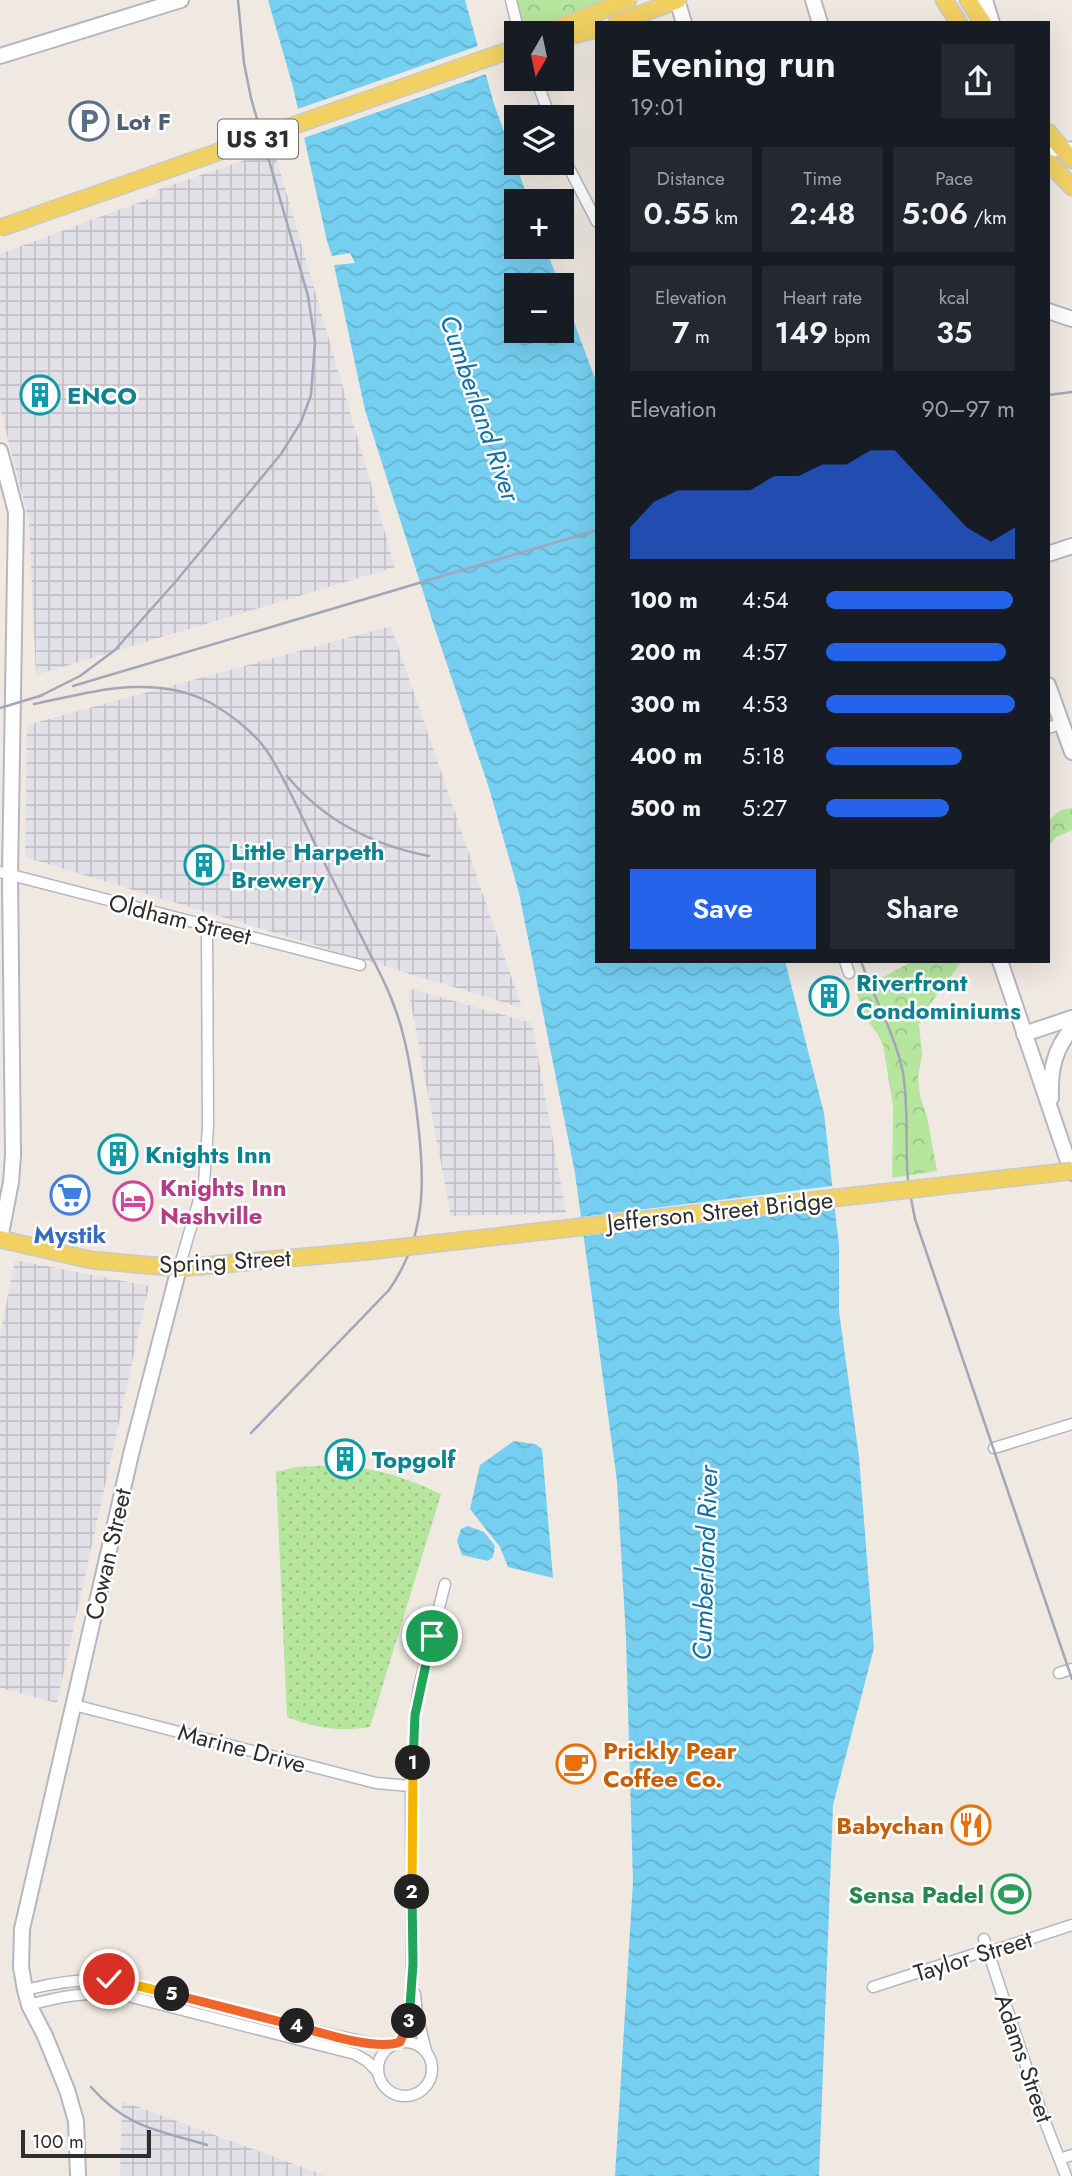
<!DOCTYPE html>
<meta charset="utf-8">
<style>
body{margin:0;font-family:Jost,sans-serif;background:#242831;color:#f1f3f6;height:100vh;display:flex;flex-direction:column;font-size:26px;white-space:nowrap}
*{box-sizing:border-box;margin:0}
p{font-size:23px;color:#9ea1a6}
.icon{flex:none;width:38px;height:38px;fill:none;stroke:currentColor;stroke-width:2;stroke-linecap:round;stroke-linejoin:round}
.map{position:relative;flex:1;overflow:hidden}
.details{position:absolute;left:595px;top:21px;width:455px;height:942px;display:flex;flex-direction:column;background:#171b24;border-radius:0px;box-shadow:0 7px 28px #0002}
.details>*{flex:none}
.needle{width:46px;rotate:189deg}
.buttons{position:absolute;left:504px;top:21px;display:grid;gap:14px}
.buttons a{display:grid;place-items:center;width:70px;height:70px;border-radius:0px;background:#171b24;box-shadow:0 7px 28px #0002;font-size:35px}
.scale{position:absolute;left:21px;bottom:18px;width:130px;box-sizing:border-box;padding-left:7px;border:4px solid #2e2e2e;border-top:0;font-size:19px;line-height:24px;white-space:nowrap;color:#2e2e2e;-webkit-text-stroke:5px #fff;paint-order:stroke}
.pin{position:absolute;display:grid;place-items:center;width:60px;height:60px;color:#fff;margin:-30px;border:4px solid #fff;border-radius:50%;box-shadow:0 2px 7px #0007}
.km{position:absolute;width:35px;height:35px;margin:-18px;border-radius:50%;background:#222;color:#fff;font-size:19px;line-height:35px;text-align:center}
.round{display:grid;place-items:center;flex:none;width:74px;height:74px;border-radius:0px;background:#242831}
.summary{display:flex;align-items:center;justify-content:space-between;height:119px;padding:0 35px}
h1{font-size:38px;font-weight:600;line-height:52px}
.figures{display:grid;grid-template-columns:repeat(3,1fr);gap:10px;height:119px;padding:7px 35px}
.figures div{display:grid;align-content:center;border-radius:0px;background:#242831;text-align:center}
.figures b{font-size:30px;font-weight:600}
.figures small{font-size:19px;font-weight:400}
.figures p{font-size:19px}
.chart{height:196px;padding:14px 35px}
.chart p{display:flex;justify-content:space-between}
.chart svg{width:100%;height:126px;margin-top:7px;fill:#2563eb;opacity:.7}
.primary-button{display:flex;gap:14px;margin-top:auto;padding:14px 35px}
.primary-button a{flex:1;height:80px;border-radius:0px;background:#2563eb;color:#fff;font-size:28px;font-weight:600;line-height:80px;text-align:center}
.primary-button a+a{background:#242831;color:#f1f3f6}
ul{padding:0 35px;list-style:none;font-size:23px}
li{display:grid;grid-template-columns:112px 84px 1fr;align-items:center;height:52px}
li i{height:18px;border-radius:9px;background:#2563eb}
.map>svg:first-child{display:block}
.industrial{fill:url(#industrial-grid)}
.grass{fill:url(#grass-dots)}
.park{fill:url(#park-crowns)}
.water{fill:url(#water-waves)}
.pier{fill:#efe9e1}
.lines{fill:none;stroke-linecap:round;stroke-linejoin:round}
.street-casing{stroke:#b4b7c1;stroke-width:13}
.secondary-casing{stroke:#b4b7c1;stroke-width:18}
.primary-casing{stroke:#c9c9c9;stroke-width:19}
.street{stroke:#fff;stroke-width:10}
.secondary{stroke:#fff;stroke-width:14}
.primary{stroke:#f2d163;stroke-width:16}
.rail{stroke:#a3a6b8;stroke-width:2.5}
.primary-bridge-casing{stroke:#c9c9c9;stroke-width:19;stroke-linecap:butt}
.primary-bridge{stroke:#f2d163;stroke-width:16}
.split-1-casing{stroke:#fff;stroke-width:14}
.split-2-casing{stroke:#fff;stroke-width:14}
.split-3-casing{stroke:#fff;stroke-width:14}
.split-4-casing{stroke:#fff;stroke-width:14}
.split-5-casing{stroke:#fff;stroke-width:14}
.split-6-casing{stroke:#fff;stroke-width:14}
.split-1{stroke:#22a559;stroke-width:9}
.split-2{stroke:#f5b400;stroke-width:9}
.split-3{stroke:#22a559;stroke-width:9}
.split-4{stroke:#f0652b;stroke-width:9}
.split-5{stroke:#f0652b;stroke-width:9}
.split-6{stroke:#f5b400;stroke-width:9}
.labels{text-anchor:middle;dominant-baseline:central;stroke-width:5;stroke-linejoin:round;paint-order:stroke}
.shield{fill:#fff;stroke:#6d6d6d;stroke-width:2}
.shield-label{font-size:23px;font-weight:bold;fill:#2e2e2e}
.service-label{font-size:24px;font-weight:bold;fill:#4e5e75;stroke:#fff;text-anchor:start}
.culture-label{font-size:24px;font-weight:bold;fill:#0d838f;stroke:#fff;text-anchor:start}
.street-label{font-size:24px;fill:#2e2e2e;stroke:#fff}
.hotel-label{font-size:24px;font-weight:bold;fill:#b23c85;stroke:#fff;text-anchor:start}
.shop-label{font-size:24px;font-weight:bold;fill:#366cbe;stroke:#fff}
.food-label{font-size:24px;font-weight:bold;fill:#c56008;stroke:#fff;text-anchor:start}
.leisure-label{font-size:24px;font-weight:bold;fill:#27864d;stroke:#fff;text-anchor:end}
.water-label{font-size:26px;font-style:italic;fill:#0d6fa3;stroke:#fff}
</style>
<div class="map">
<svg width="1072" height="2176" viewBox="0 0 1072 2176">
<defs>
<pattern id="industrial-grid" width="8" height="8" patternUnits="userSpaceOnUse" patternTransform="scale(1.75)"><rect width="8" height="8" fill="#e3e1e8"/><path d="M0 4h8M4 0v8" fill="none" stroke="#c3c1c7"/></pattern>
<pattern id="grass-dots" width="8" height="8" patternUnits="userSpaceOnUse" patternTransform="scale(1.75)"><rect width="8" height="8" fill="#b6e59e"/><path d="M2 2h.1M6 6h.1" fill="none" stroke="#9dc588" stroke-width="1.8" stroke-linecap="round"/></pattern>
<pattern id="park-crowns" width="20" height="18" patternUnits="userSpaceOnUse" patternTransform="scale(1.75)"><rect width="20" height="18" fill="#b6e59e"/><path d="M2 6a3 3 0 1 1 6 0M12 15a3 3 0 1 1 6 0" fill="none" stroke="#9dc588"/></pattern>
<pattern id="water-waves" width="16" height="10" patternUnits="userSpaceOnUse" patternTransform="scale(1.75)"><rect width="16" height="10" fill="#75cff0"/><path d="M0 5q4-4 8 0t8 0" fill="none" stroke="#66b2ce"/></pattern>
</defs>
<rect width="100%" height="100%" fill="#efe9e1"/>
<g class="industrial">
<path d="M274,150l121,417 -359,108 -7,-153 -29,-115v-153l159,-59 -2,-5z"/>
<path d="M391,626l131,382 -497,-151 2,-132z"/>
<path d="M408,988l124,35 34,190 -115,3z"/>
<path d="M15,1260l134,26 -92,417 -57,-15v-352z"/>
<path d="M122,2101l204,75h-206z"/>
</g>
<path class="grass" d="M320,1466c47,-1 79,8 121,28l-71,233c-30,5 -55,1 -83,-10l-11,-245 21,-5z"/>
<g class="park">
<path d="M514,0h91l-80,31 -2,-8 -4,-2z"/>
<path d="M1072,808v22l-16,7 -8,10v-26l13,-11z"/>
<path d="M913,961h49l-32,43 -11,20 3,31 -4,22 2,19 7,20 10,55 -45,7 1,-72 -10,-61 -6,-12 -12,-15 -9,-26z"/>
</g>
<g class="water">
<path d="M268,0h197l29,104 35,97h-13v46h29l15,38h-44v46h46v-41l35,94v577h188l39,152 15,133v65l20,146 15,191 -41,157 -14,371h-204l18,-294 -7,-244 -9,-157 -42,-308 -56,-280 -30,-105 -54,-159 -70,-219 -31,-145 21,-2 -5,-10 -18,3 -5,-15 -34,-154z"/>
<path d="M514,1441l21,3 7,5 11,129 -45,-11 -8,-20 -30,-38 10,-44z"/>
<path d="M468,1526l16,6 11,14 -2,11 -5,4 -26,-6 -5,-14 4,-12z"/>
</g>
<g class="pier">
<path d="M481,45l8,28 -188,66 -6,-29z"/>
<path d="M832,1186l3,22 -251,28 -3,-19z"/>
</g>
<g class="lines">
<g class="street-casing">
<g id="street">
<path d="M511,0l8,33"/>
<path d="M536,79l14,38"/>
<path d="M562,148l7,20 28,54"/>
<path d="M1048,153l24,-6"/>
<path d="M1048,728l15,-5"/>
<path d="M0,872l360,93"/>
<path d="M845,961l4,12"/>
<path d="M179,1268l25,-85 4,-56 -1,-202"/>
<path d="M994,1448l78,-24"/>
<path d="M1059,1673l13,-4"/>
<path d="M74,1705l302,78 35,3"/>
<path d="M984,1939l58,175 24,62"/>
<path d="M873,1987l105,-34 11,-1 83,-27"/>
<path d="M25,1990c28,-7 54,-11 84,-11l219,55 43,9 22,2"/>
<path d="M415,1994l2,21 9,36"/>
<path d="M29,2005c33,-9 56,-13 91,-11l235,60 12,7 11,11"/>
<circle cx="405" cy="2069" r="27"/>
<path d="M400,2042l9,-24 3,-41 -1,-191 4,-71 4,-28 26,-103"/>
<path d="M1060,2159l12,-4"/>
</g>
</g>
<g class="secondary-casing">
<g id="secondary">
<path d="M677,0l7,23"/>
<path d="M813,0l7,23"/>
<path d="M985,0l7,23"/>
<path d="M0,56l181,-56"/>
<path d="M1048,311l24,8"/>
<path d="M0,451l16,61 -6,363 3,280 -2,27 -11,57"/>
<path d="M1048,554l24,-8"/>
<path d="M1048,685l24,67"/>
<path d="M1000,961l72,212"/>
<path d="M1024,1034l48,-16"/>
<path d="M1051,1098c-1,-28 3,-48 21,-70"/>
<path d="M78,2176l-2,-55 -9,-31 -22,-54 -16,-31 -4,-15 -4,-23 1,-38 109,-475 48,-186"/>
</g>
</g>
<g class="primary-casing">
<g id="primary">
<path d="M944,0l15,23"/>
<path d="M968,0l15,23"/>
<path d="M617,23l61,-23"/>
<path d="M552,33l3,-4 73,-29"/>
<path d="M562,38l35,-9"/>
<path d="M1048,132l24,28"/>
<path d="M1048,162l24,25"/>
<path d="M0,1239l91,21 88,8 190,-17"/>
</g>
</g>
<use href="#street" class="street"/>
<use href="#secondary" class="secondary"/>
<use href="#primary" class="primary"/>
<g class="rail">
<path d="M1048,395l24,-3"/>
<path d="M73,686l524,-156"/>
<path d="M38,697l42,-21 35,-26 62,-70 104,-126 20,-32 10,-27 4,-53 -7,-46 -57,-198 -7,-35 -6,-63"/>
<path d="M34,704c58,-12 120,-31 177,-1 20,12 42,28 56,48 21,32 38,74 56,109 15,30 30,60 45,90 9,17 18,34 25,53 13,33 18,68 23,103 8,67 14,125 -27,184l-138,143"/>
<path d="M0,708l43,-13"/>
<path d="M287,776c37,45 85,69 142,80"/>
<path d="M861,961c13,38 34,72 42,112 5,31 3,61 4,92 0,18 5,37 8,54l157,460"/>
<path d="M91,2087c36,41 66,43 116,58"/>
</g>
<g class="primary-bridge-casing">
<g id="primary-bridge">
<path d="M0,228l516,-180"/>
<path d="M369,1251l703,-80"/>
</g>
</g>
<use href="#primary-bridge" class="primary-bridge"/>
</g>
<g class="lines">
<g class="split-1-casing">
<path id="split-1" d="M413,1763l2,-48 17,-79"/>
</g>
<g class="split-2-casing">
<path id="split-2" d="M412,1892l1,-129"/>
</g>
<g class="split-3-casing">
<path id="split-3" d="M409,2021l4,-57 -1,-72"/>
</g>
<g class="split-4-casing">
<path id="split-4" d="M297,2026c24,7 80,25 103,16l9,-21"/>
</g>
<g class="split-5-casing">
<path id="split-5" d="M172,1994l125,32"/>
</g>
<g class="split-6-casing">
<path id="split-6" d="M109,1979l63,15"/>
</g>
<use href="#split-1" class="split-1"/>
<use href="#split-2" class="split-2"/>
<use href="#split-3" class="split-3"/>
<use href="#split-4" class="split-4"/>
<use href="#split-5" class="split-5"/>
<use href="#split-6" class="split-6"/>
</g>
<defs>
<g id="parking-ring" transform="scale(2.0125)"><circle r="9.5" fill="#fff" stroke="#5c6f8a" stroke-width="1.5"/><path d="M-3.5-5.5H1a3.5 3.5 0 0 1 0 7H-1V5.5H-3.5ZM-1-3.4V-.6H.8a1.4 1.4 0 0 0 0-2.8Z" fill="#5c6f8a"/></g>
<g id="building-ring" transform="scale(2.0125)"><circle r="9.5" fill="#fff" stroke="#0f9aa8" stroke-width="1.5"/><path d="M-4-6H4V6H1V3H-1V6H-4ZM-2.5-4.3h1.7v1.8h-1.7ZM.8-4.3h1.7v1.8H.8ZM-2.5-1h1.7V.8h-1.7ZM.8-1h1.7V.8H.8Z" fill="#0f9aa8"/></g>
<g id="supermarket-ring" transform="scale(2.0125)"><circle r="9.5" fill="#fff" stroke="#3f7fe0" stroke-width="1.5"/><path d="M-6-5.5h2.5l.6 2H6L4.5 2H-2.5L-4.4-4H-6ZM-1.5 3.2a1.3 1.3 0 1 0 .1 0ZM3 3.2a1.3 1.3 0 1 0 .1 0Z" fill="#3f7fe0"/></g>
<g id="hotel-ring" transform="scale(2.0125)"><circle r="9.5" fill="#fff" stroke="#d1479c" stroke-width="1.5"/><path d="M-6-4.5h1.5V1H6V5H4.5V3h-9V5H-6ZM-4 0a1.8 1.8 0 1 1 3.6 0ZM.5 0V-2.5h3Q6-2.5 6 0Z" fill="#d1479c"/></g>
<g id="cafe-ring" transform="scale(2.0125)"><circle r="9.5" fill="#fff" stroke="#e8710a" stroke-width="1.5"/><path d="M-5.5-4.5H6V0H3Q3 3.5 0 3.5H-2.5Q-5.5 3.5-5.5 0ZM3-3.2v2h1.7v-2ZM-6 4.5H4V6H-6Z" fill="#e8710a"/></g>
<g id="restaurant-ring" transform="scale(2.0125)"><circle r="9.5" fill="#fff" stroke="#e8710a" stroke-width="1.5"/><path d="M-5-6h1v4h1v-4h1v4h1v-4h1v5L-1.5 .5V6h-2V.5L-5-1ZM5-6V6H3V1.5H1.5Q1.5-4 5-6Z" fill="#e8710a"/></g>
<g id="stadium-ring" transform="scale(2.0125)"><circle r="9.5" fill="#fff" stroke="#2e9e5b" stroke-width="1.5"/><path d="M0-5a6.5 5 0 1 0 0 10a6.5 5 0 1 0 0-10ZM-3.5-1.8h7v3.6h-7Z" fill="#2e9e5b"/></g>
</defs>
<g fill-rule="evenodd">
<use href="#parking-ring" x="89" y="121"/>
<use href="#building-ring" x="40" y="395"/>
<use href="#building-ring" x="204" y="865"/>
<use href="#building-ring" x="829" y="996"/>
<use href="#building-ring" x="118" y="1154"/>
<use href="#supermarket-ring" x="70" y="1195"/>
<use href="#hotel-ring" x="133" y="1201"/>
<use href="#building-ring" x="345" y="1459"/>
<use href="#cafe-ring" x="576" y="1764"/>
<use href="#restaurant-ring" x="971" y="1825"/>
<use href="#stadium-ring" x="1011" y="1894"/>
</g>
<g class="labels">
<rect class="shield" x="218" y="119.5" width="80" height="39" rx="5"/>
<g class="shield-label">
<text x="258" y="139">US 31</text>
</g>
<g class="service-label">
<text x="116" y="121">Lot F</text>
</g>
<g class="culture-label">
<text x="67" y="395">ENCO</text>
<text x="231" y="851">Little Harpeth<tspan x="231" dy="28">Brewery</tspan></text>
<text x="856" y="982">Riverfront<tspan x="856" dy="28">Condominiums</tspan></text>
<text x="145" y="1154">Knights Inn</text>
<text x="372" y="1459">Topgolf</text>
</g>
<g class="street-label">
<text transform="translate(180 919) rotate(14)">Oldham Street</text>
<text transform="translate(720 1211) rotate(-6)">Jefferson Street Bridge</text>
<text transform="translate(225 1261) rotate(-3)">Spring Street</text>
<text transform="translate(108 1554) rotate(-77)">Cowan Street</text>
<text transform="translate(242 1748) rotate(15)">Marine Drive</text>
<text transform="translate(973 1956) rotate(-17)">Taylor Street</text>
<text transform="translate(1024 2058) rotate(71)">Adams Street</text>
</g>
<g class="hotel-label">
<text x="160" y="1187">Knights Inn<tspan x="160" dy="28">Nashville</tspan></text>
</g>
<g class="shop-label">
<text x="70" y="1234">Mystik</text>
</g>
<g class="food-label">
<text x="603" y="1750">Prickly Pear<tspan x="603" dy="28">Coffee Co.</tspan></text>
<text x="944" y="1825" text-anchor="end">Babychan</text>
</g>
<g class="leisure-label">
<text x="984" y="1894">Sensa Padel</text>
</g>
<g class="water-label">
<text transform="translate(480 408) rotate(71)">Cumberland River</text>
<text transform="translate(705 1563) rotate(-88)">Cumberland River</text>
</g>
</g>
</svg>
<div class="buttons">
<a><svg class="needle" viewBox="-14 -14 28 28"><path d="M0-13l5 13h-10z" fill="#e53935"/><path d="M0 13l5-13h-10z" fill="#9ea1a6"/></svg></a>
<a><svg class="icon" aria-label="layers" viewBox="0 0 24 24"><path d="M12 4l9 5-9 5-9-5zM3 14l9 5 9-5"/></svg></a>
<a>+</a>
<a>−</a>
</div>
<div class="scale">100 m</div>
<div class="pin" style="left:432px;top:1636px;background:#1e9e55"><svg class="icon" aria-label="arrive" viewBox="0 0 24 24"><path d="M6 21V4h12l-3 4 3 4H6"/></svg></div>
<div class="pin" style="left:109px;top:1979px;background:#d93025"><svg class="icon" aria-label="check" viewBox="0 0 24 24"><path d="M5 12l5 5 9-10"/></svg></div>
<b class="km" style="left:413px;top:1763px">1</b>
<b class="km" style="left:412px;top:1892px">2</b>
<b class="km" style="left:409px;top:2021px">3</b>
<b class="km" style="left:297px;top:2026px">4</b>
<b class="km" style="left:172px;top:1994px">5</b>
<section class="details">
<div class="summary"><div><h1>Evening run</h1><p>19:01</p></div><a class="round"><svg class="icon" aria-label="share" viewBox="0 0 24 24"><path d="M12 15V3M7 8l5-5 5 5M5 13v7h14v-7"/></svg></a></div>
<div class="figures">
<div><p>Distance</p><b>0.55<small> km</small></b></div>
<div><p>Time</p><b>2:48</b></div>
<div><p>Pace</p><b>5:06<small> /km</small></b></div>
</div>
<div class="figures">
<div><p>Elevation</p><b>7<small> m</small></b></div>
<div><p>Heart rate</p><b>149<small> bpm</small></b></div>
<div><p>kcal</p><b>35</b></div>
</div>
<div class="chart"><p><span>Elevation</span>90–97 m</p>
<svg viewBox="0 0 160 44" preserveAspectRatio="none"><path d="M0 44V33L10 24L20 20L30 20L40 20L50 20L60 15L70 15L80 11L90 11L100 6L110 6L120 15L130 24L140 33L150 38L160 33V44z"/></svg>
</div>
<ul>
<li><b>100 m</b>4:54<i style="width:99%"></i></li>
<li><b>200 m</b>4:57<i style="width:95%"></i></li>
<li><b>300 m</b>4:53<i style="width:100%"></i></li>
<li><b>400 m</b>5:18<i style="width:72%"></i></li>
<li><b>500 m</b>5:27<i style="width:65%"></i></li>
</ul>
<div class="primary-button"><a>Save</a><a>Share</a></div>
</section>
</div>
